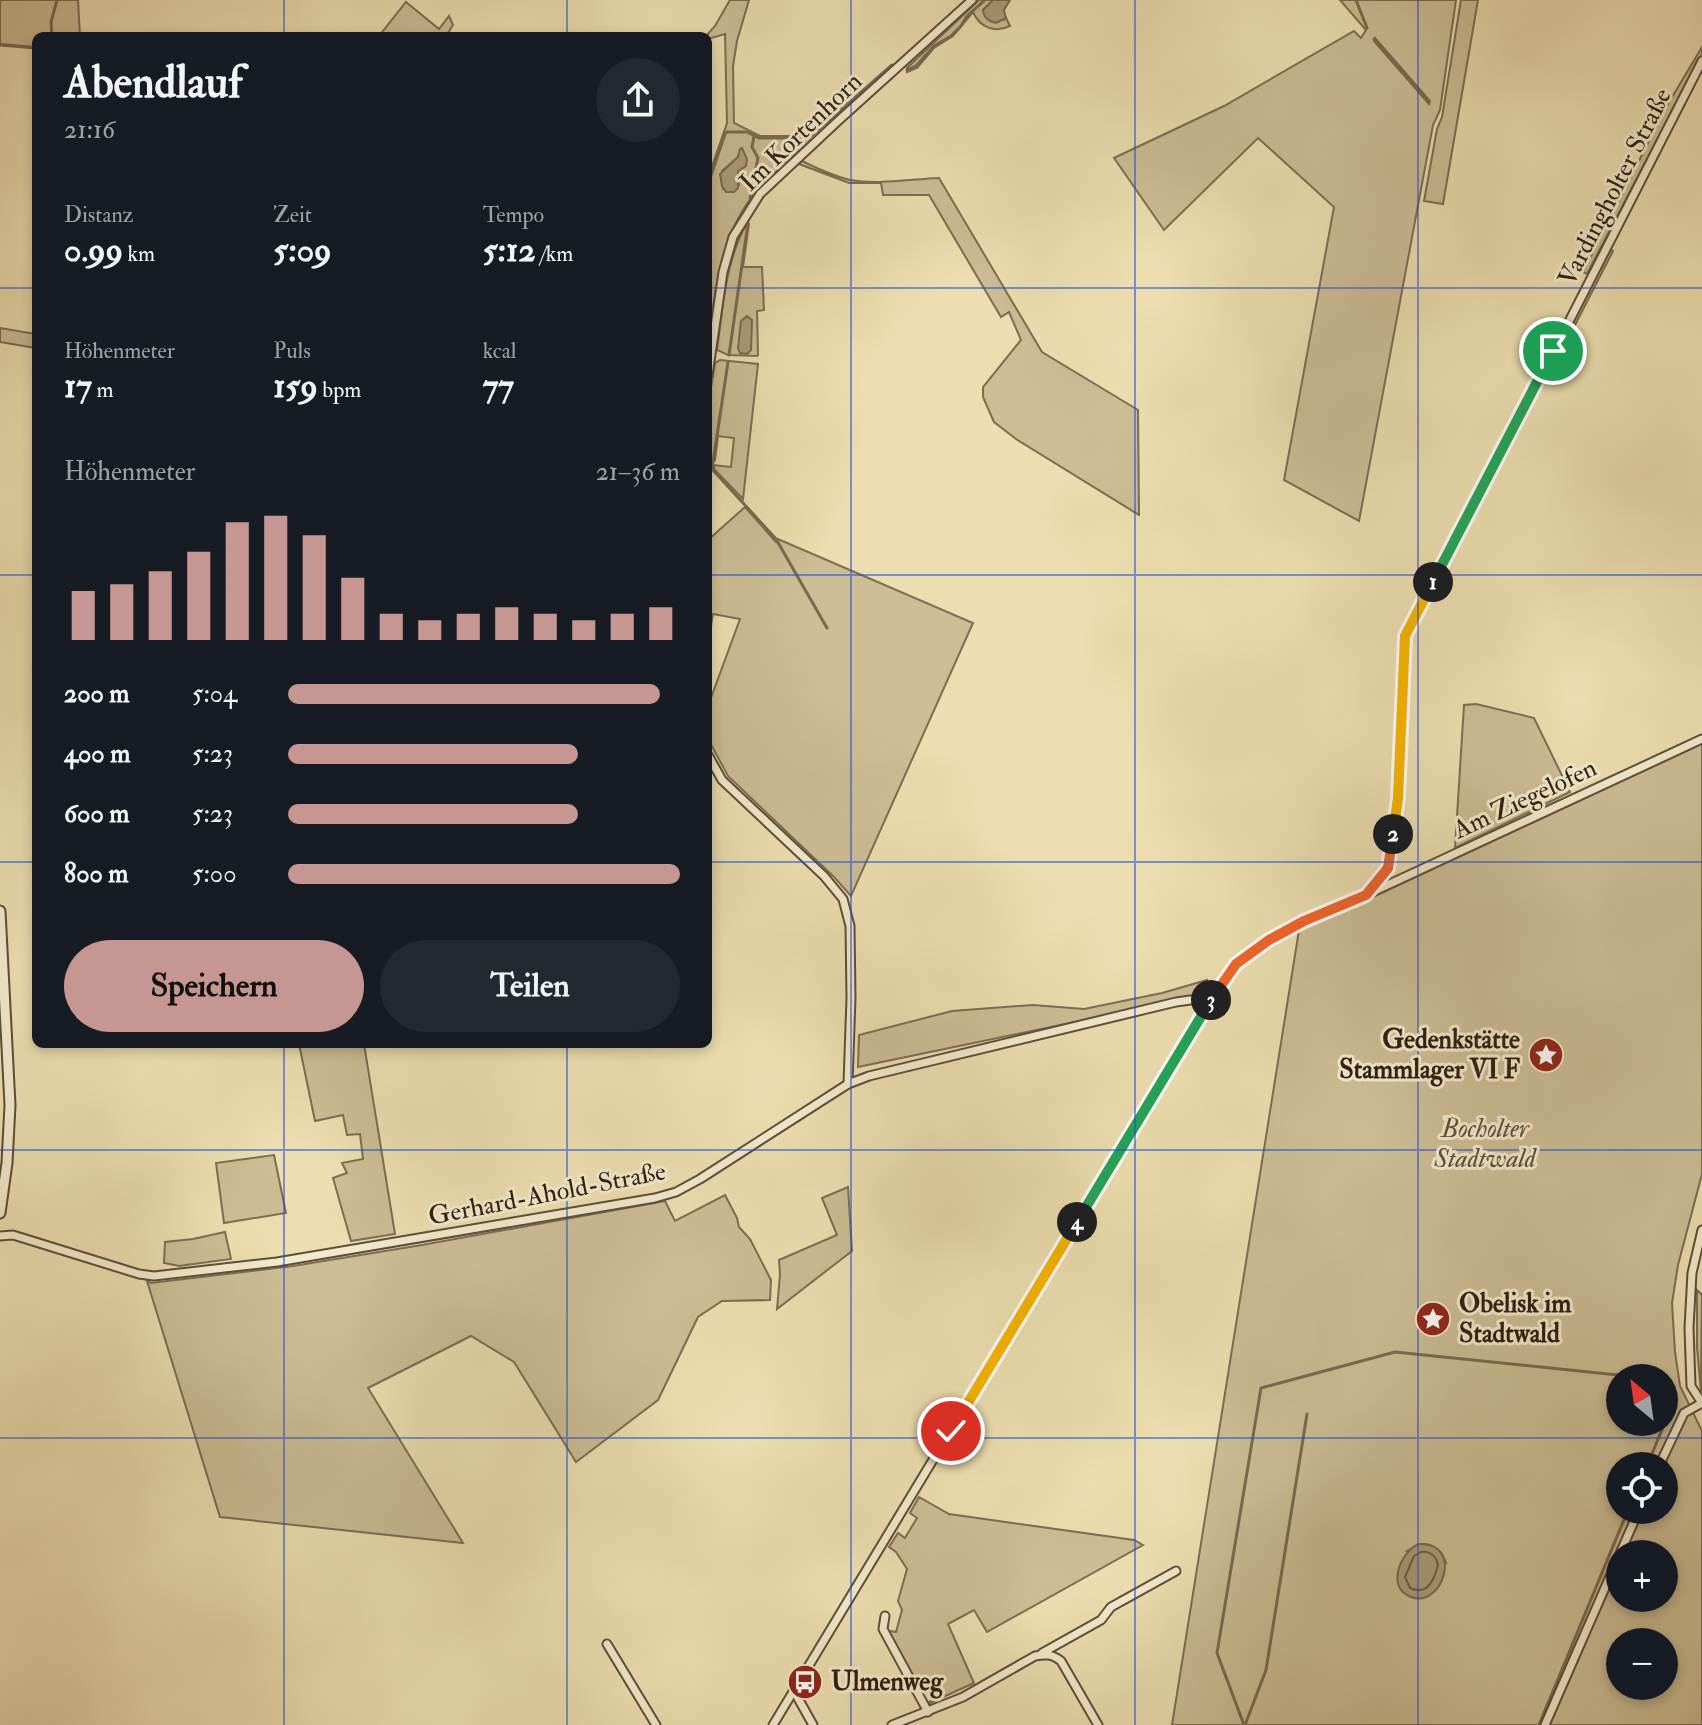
<!DOCTYPE html>
<html lang="de">
<meta charset="utf-8">
<style>
body{margin:0;font-family:"IM FELL Double Pica",serif;background:#242831;color:#f1f3f6;height:100vh;display:flex;flex-direction:column;font-size:30px;white-space:nowrap}
*{box-sizing:border-box;margin:0}
p{font-size:26px;color:#9ea1a6}
.icon{flex:none;width:44px;height:44px;fill:none;stroke:currentColor;stroke-width:2;stroke-linecap:round;stroke-linejoin:round}
.map{position:relative;flex:1;overflow:hidden}
.drawer{position:absolute;left:32px;top:32px;width:680px;height:1016px;display:flex;flex-direction:column;background:#171b24;border-radius:12px;box-shadow:0 4px 12px #0003}
.drawer>*{flex:none}
.needle{width:52px;rotate:331deg}
.fabs{position:absolute;left:1606px;top:1364px;display:grid;gap:16px}
.fabs a{display:grid;place-items:center;width:72px;height:72px;border-radius:50%;background:#171b24;box-shadow:0 4px 12px #0003;font-size:40px}
.pin{position:absolute;display:grid;place-items:center;width:68px;height:68px;color:#fff;margin:-34px;border:4px solid #fff;border-radius:50%;box-shadow:0 2px 8px #0007}
.km{position:absolute;width:40px;height:40px;margin:-20px;border-radius:50%;background:#222;color:#fff;font-size:22px;line-height:40px;text-align:center}
.round{display:grid;place-items:center;flex:none;width:84px;height:84px;border-radius:42px;background:#242831}
.headline{display:flex;align-items:center;justify-content:space-between;height:136px;padding:0 32px}
h1{font-size:44px;font-weight:700;line-height:60px}
.stats{display:grid;grid-template-columns:repeat(3,1fr);gap:12px;height:136px;padding:8px 32px}
.stats div{display:grid;align-content:center}
.stats b{font-size:34px;font-weight:700}
.stats small{font-size:22px;font-weight:400}
.stats p{font-size:22px}
.chart{height:224px;padding:16px 32px}
.chart p{display:flex;justify-content:space-between}
.chart svg{width:100%;height:144px;margin-top:8px;stroke:#c59692;stroke-width:6}
.button{display:flex;gap:16px;margin-top:auto;padding:16px 32px}
.button a{flex:1;height:92px;border-radius:48px;background:#c59692;color:#111;font-size:32px;font-weight:700;line-height:92px;text-align:center}
.button a+a{background:#242831;color:#f1f3f6}
ul{padding:0 32px;list-style:none;font-size:26px}
li{display:grid;grid-template-columns:128px 96px 1fr;align-items:center;height:60px}
li i{height:20px;border-radius:10px;background:#c59692}
.map>svg:first-child{display:block}
.green{fill:#ccbd95;stroke:#7c6d54;stroke-width:2;fill-rule:evenodd}
.water{fill:#ab9c7a;stroke:#796950;stroke-width:2}
.lines{fill:none;stroke-linecap:round;stroke-linejoin:round}
.shore{stroke:#6c5c46;stroke-width:2}
.stream{stroke:#796950;stroke-width:3}
.minor-casing{stroke:#5d4d3a;stroke-width:11}
.tertiary-casing{stroke:#5d4d3a;stroke-width:13}
.minor{stroke:#f3eacc;stroke-width:7}
.tertiary{stroke:#f3eacc;stroke-width:9}
.split-1-casing{stroke:#fff;stroke-width:16}
.split-2-casing{stroke:#fff;stroke-width:16}
.split-3-casing{stroke:#fff;stroke-width:16}
.split-4-casing{stroke:#fff;stroke-width:16}
.split-5-casing{stroke:#fff;stroke-width:16}
.split-1{stroke:#22a559;stroke-width:10}
.split-2{stroke:#f5b400;stroke-width:10}
.split-3{stroke:#f0652b;stroke-width:10}
.split-4{stroke:#22a559;stroke-width:10}
.split-5{stroke:#f5b400;stroke-width:10}
.grid{fill:none;stroke:#1d4ed8;stroke-width:2;stroke-opacity:0.55}
.labels{text-anchor:middle;dominant-baseline:central;stroke-width:6;stroke-linejoin:round;paint-order:stroke}
.street-label{font-size:26px;fill:#2d1d12;stroke:#f3eacc}
.poi-label{font-size:26px;font-weight:bold;fill:#2d1d12;stroke:#f3eacc;text-anchor:start}
.park-label{font-size:26px;font-style:italic;fill:#5d4d39;stroke:#f3eacc}
</style>
<div class="map">
<svg width="1702" height="1725" viewBox="0 0 1702 1725">
<rect width="100%" height="100%" fill="#ecdeb0"/>
<filter id="stains"><feTurbulence type="fractalNoise" baseFrequency=".0025" numOctaves="4"/><feColorMatrix values="0 0 0 0 .2 0 0 0 0 .09 0 0 0 0 .02 0 0 0 .5 -.17"/></filter>
<radialGradient id="worn" r=".72"><stop offset=".6" stop-color="#630" stop-opacity="0"/><stop offset="1" stop-color="#630" stop-opacity=".3"/></radialGradient>
<g class="green">
<path d="M0,0h78l2,36h-44v11l-36,-3z"/>
<path d="M730,0h19l-12,41 -4,25 1,57 26,13h48l2,5c-18,17 -39,33 -55,52 -35,43 -39,95 -47,147v-162l19,-55 -2,-89 -17,5v-3h-2l9,-10zM739,153l7,13 -8,5 1,14 -16,4 -1,-18 16,-14z"/>
<path d="M979,0h14l-10,10 21,10 2,-2 4,8c-15,7 -30,2 -37,-14l-20,24 -19,12 -17,20 -10,4v-4z"/>
<path d="M1340,0h116l-16,110 -7,15 -74,396 -75,-41 50,-273 -76,-69 -94,92 -50,-72 110,-52 130,-75 7,7 5,-8zM1375,38l55,63 -1,3 -55,-63z"/>
<path d="M1461,0h17l-35,204 -19,-3 13,-72 5,-12z"/>
<path d="M406,2l33,27 10,-13 4,9 -7,11h-67z"/>
<path d="M1702,47v7l-115,220 -4,-2 82,-163z"/>
<path d="M802,161c16,8 31,15 48,19 28,5 61,-1 89,-2l103,174 96,58 1,105 -123,-76 -22,-17 -11,-25v-10l38,-47 -12,-28 -8,5 -72,-122h-46l-2,-12h-32l-50,-19z"/>
<path d="M747,223l2,1 -6,43h19l2,43 -7,1 1,44 -1,1 -29,-1 -11,-5c6,-43 8,-88 30,-127z"/>
<path d="M1609,248l4,3 -59,115 -5,-2z"/>
<path d="M0,328l36,6v14l-36,-6z"/>
<path d="M720,360l38,4 -15,135 -29,-30v-4l17,2 3,-29 -16,-2 -3,24 -7,-2v-51l7,-44z"/>
<path d="M745,507l31,35 2,-3 195,84 -122,273 -17,-19 -106,-101 -20,-37v-33l32,-87 -27,-5 -3,18h-2v-92z"/>
<path d="M1476,704l58,14 36,74 -115,56 9,-143z"/>
<path d="M1702,743v431l-24,91 -6,38 3,49 5,34 22,45v294h-530l127,-795 27,-13v2zM1620,1378h44v44h-44zM1620,1466h44v44h-44zM1419,1544c15,-1 23,6 27,19l-39,-12zM1620,1554h44v44h-44zM1620,1642h44v44h-44z"/>
<path d="M1207,980l3,6 -5,9 -347,72 1,-32 93,-24 81,-6 51,4 78,-16z"/>
<path d="M299,1044h65l31,190 -44,7 -18,-63 14,-5 -5,-10 21,-4 -3,-25 -13,1 -4,-20 -28,6z"/>
<path d="M274,1155l12,58 -62,10 -8,-60z"/>
<path d="M848,1187l4,64 -75,58 3,-35 -1,-14 58,-25 -15,-37z"/>
<path d="M725,1195l12,23 2,9 11,12 21,41 -1,20 -48,1 -24,16 -40,83 -82,62 -62,-100 -43,-26 -103,52 95,155 -243,-26 -73,-236 4,2 142,-17 129,-21 243,-44 10,20z"/>
<path d="M225,1232l6,27 -52,7 -15,-3 1,-21 28,-3z"/>
<path d="M1697,1290l5,5 -1,97 -4,-45z"/>
<path d="M919,1497l30,17 185,26 9,5 -156,87 -13,-22 -26,14 26,59 -44,20 -1,-1 5,-4 -6,-10 -8,4 -32,-58 2,-3 6,1 6,-22 -4,-9 9,-32 -11,-17 -7,-5 9,-14 7,5 12,-20 -7,-5z"/>
</g>
<g class="water">
<path d="M993,0h17l-6,10 2,8 -10,5c-7,-2 -12,-4 -13,-13z"/>
<path d="M742,148l5,11 -1,7 -8,5v17l-4,4h-8l-4,-6 -2,-12 18,-17 2,-8z"/>
<path d="M747,316l5,4 -1,30 -4,4 -7,-1 -2,-5 3,-27z"/>
<path d="M1419,1544c45,-2 24,65 -8,53 -26,-9 -10,-46 8,-53z"/>
</g>
<g class="lines">
<path class="shore" d="M1421,1552c9,-1 15,4 17,13 -4,15 -10,31 -28,23l-5,-11 9,-21z"/>
<g class="stream">
<path d="M1356,0l11,28"/>
<path d="M52,36l-1,-14 6,-22"/>
<path d="M1374,39l55,63"/>
<path d="M0,45l36,3"/>
<path d="M907,70l9,-4 18,-20 17,-10 10,-10 6,-10 18,-16"/>
<path d="M708,184l17,-50 2,-2h20l12,6h50l83,-73"/>
<path d="M750,198l8,-40 -6,-11 2,-11"/>
<path d="M729,355l19,-132"/>
<path d="M728,362l-16,107 64,70 51,89"/>
<path d="M1647,1466l25,-61"/>
<path d="M1244,1725l-27,-72 44,-265 134,-36 242,25 10,-4"/>
<path d="M1245,1725l21,-55 41,-256"/>
<path d="M1539,1725l89,-215"/>
</g>
<g class="minor-casing">
<g id="minor">
<path d="M708,375l15,-103 10,-35 27,-43 78,-73 134,-121"/>
<path d="M708,755l14,25 102,96 19,23 7,27 1,72 -3,86"/>
<path d="M1367,893l21,-25 10,-70 7,-162 127,-242 170,-333"/>
<path d="M1702,1230l-10,43 -3,55 2,58 11,17"/>
<path d="M0,1236l13,-1 126,39 15,2 123,-14 378,-64 21,-6 24,-13 148,-95 21,-8 307,-74 37,-5"/>
<path d="M1659,1466l25,-53 18,-10"/>
<path d="M885,1616l-2,13 45,83"/>
<path d="M607,1644l49,81"/>
<path d="M1042,1653l59,-33 10,-13 65,-36"/>
<path d="M794,1691l19,34"/>
<path d="M773,1725l447,-741 21,-25 28,-19 35,-19 62,-26 336,-156"/>
<path d="M892,1725l71,-28 72,-41c11,-2 17,-2 26,5l37,64"/>
<path d="M1545,1725l94,-215"/>
</g>
</g>
<g class="tertiary-casing">
<path id="tertiary" d="M0,911l10,194 -3,58 -7,50"/>
</g>
<use href="#minor" class="minor"/>
<use href="#tertiary" class="tertiary"/>
</g>
<g class="lines">
<g class="split-1-casing">
<path id="split-1" d="M1433,582l120,-231"/>
</g>
<g class="split-2-casing">
<path id="split-2" d="M1393,834l5,-36 7,-162 28,-54"/>
</g>
<g class="split-3-casing">
<path id="split-3" d="M1211,1000l25,-36 33,-24 35,-19 62,-26 22,-27 5,-34"/>
</g>
<g class="split-4-casing">
<path id="split-4" d="M1077,1222l134,-222"/>
</g>
<g class="split-5-casing">
<path id="split-5" d="M951,1431l126,-209"/>
</g>
<use href="#split-1" class="split-1"/>
<use href="#split-2" class="split-2"/>
<use href="#split-3" class="split-3"/>
<use href="#split-4" class="split-4"/>
<use href="#split-5" class="split-5"/>
</g>
<path class="grid" d="M284,0v36M567,0v36M851,0v1725M1135,0v1725M1418,0v1725M0,288h36M708,288h994M0,575h36M708,575h994M0,862h36M708,862h994M284,1044v681M567,1044v681M0,1150h1702M0,1438h1702"/>
<defs>
<g id="sight-disc" transform="scale(1.8)"><circle r="9.5" fill="#8f2418" stroke="#f3eacc"/><path d="M0-6L1.8-2.2L6-1.7L2.9 1.2L3.7 5.4L0 3.3L-3.7 5.4L-2.9 1.2L-6-1.7L-1.8-2.2Z" fill="#fff"/></g>
<g id="bus-disc" transform="scale(1.8)"><circle r="9.5" fill="#8f2418" stroke="#f3eacc"/><path d="M-5-6H5V4H4V6H2V4H-2V6H-4V4H-5ZM-3.5-4V0h7V-4ZM-3.5 1.2v1.5H-2V1.2ZM2 1.2v1.5H3.5V1.2Z" fill="#fff"/></g>
</defs>
<g fill-rule="evenodd">
<use href="#sight-disc" x="1546" y="1055"/>
<use href="#sight-disc" x="1433" y="1319"/>
<use href="#bus-disc" x="805" y="1682"/>
</g>
<g class="labels">
<g class="street-label">
<text transform="translate(801 132) rotate(-44)">Im Kortenhorn</text>
<text transform="translate(1615 187) rotate(-63)">Vardingholter Straße</text>
<text transform="translate(1525 799) rotate(-25)">Am Ziegelofen</text>
<text transform="translate(547 1194) rotate(-11)">Gerhard-Ahold-Straße</text>
</g>
<g class="poi-label">
<text x="1520" y="1040" text-anchor="end">Gedenkstätte<tspan x="1520" dy="30">Stammlager VI F</tspan></text>
<text x="1459" y="1304">Obelisk im<tspan x="1459" dy="30">Stadtwald</tspan></text>
<text x="831" y="1682">Ulmenweg</text>
</g>
<g class="park-label">
<text x="1485" y="1129">Bocholter<tspan x="1485" dy="30">Stadtwald</tspan></text>
</g>
</g>
<rect width="100%" height="100%" filter="url(#stains)"/>
<rect width="100%" height="100%" fill="url(#worn)"/>
</svg>
<div class="fabs">
<a><svg class="needle" viewBox="-14 -14 28 28"><path d="M0-13l5 13h-10z" fill="#e53935"/><path d="M0 13l5-13h-10z" fill="#9ea1a6"/></svg></a>
<a><svg class="icon" aria-label="locate" viewBox="0 0 24 24"><circle cx="12" cy="12" r="6"/><path d="M12 2v4M12 18v4M2 12h4M18 12h4"/></svg></a>
<a>+</a>
<a>−</a>
</div>
<div class="pin" style="left:1553px;top:351px;background:#1e9e55"><svg class="icon" aria-label="arrive" viewBox="0 0 24 24"><path d="M6 21V4h12l-3 4 3 4H6"/></svg></div>
<div class="pin" style="left:951px;top:1431px;background:#d93025"><svg class="icon" aria-label="check" viewBox="0 0 24 24"><path d="M5 12l5 5 9-10"/></svg></div>
<b class="km" style="left:1433px;top:582px">1</b>
<b class="km" style="left:1393px;top:834px">2</b>
<b class="km" style="left:1211px;top:1000px">3</b>
<b class="km" style="left:1077px;top:1222px">4</b>
<section class="drawer">
<div class="headline"><div><h1>Abendlauf</h1><p>21:16</p></div><a class="round"><svg class="icon" aria-label="share" viewBox="0 0 24 24"><path d="M12 15V3M7 8l5-5 5 5M5 13v7h14v-7"/></svg></a></div>
<div class="stats">
<div><p>Distanz</p><b>0.99<small> km</small></b></div>
<div><p>Zeit</p><b>5:09</b></div>
<div><p>Tempo</p><b>5:12<small> /km</small></b></div>
</div>
<div class="stats">
<div><p>Höhenmeter</p><b>17<small> m</small></b></div>
<div><p>Puls</p><b>159<small> bpm</small></b></div>
<div><p>kcal</p><b>77</b></div>
</div>
<div class="chart"><p><span>Höhenmeter</span>21–36 m</p>
<svg viewBox="0 0 160 44" preserveAspectRatio="none"><path d="M5 44V29M15 44V27M25 44V23M35 44V17M45 44V8M55 44V6M65 44V12M75 44V25M85 44V36M95 44V38M105 44V36M115 44V34M125 44V36M135 44V38M145 44V36M155 44V34"/></svg>
</div>
<ul>
<li><b>200 m</b>5:04<i style="width:95%"></i></li>
<li><b>400 m</b>5:23<i style="width:74%"></i></li>
<li><b>600 m</b>5:23<i style="width:74%"></i></li>
<li><b>800 m</b>5:00<i style="width:100%"></i></li>
</ul>
<div class="button"><a>Speichern</a><a>Teilen</a></div>
</section>
</div>
